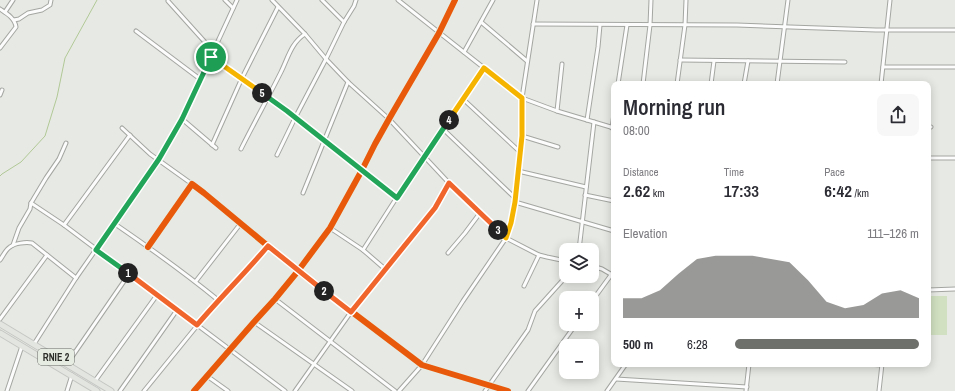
<!DOCTYPE html>
<meta charset="utf-8">
<style>
body{margin:0;font-family:"Archivo Narrow",sans-serif;background:#f7f7f7;color:#2b2b33;height:100vh;display:flex;flex-direction:column;font-size:15px;white-space:nowrap}
*{box-sizing:border-box;margin:0}
p{font-size:13px;color:#7c7c81}
.icon{flex:none;width:22px;height:22px;fill:none;stroke:currentColor;stroke-width:2;stroke-linecap:round;stroke-linejoin:round}
.map{position:relative;flex:1;overflow:hidden}
.panel{position:absolute;left:611px;top:81px;width:320px;height:286px;display:flex;flex-direction:column;background:#fff;border-radius:8px;box-shadow:0 2px 10px #0003}
.panel>*{flex:none}
.tools{position:absolute;left:559px;top:243px;display:grid;gap:8px}
.tools a{display:grid;place-items:center;width:40px;height:40px;border-radius:8px;background:#fff;box-shadow:0 2px 10px #0003;font-size:20px}
.pin{position:absolute;display:grid;place-items:center;width:34px;height:34px;color:#fff;margin:-17px;border:2px solid #fff;border-radius:50%;box-shadow:0 1px 4px #0007}
.km{position:absolute;width:20px;height:20px;margin:-10px;border-radius:50%;background:#222;color:#fff;font-size:11px;line-height:20px;text-align:center}
.round{display:grid;place-items:center;flex:none;width:42px;height:42px;border-radius:8px;background:#f7f7f7}
.head{display:flex;align-items:center;justify-content:space-between;height:68px;padding:0 12px}
h1{font-size:22px;font-weight:600;line-height:30px}
.metrics{display:grid;grid-template-columns:repeat(3,1fr);gap:6px;height:68px;padding:4px 12px}
.metrics div{display:grid;align-content:center}
.metrics b{font-size:17px;font-weight:600}
.metrics small{font-size:11px;font-weight:400}
.metrics p{font-size:11px}
.chart{height:112px;padding:8px 12px}
.chart p{display:flex;justify-content:space-between}
.chart svg{width:100%;height:72px;margin-top:4px;fill:#6e706c;opacity:.7}
ul{padding:0 12px;list-style:none;font-size:13px}
li{display:grid;grid-template-columns:64px 48px 1fr;align-items:center;height:30px}
li i{height:10px;border-radius:5px;background:#6e706c}
.map>svg:first-child{display:block}
.green{fill:#d1e0c1}
.lines{fill:none;stroke-linecap:round;stroke-linejoin:round}
.stream{stroke:#b1c896;stroke-width:1}
.street-casing{stroke:#a4a6a2;stroke-width:5}
.primary-casing{stroke:#c4c6c3;stroke-width:7}
.street{stroke:#fbfcfb;stroke-width:3}
.primary{stroke:#e3e5e0;stroke-width:5}
.cycleway-casing{stroke:#e7ece2;stroke-width:8}
.cycleway{stroke:#e8590c;stroke-width:6}
.split-1-casing{stroke:#fff;stroke-width:8}
.split-2-casing{stroke:#fff;stroke-width:8}
.split-3-casing{stroke:#fff;stroke-width:8}
.split-4-casing{stroke:#fff;stroke-width:8}
.split-5-casing{stroke:#fff;stroke-width:8}
.split-6-casing{stroke:#fff;stroke-width:8}
.split-1{stroke:#22a559;stroke-width:5}
.split-2{stroke:#f0652b;stroke-width:5}
.split-3{stroke:#f0652b;stroke-width:5}
.split-4{stroke:#f5b400;stroke-width:5}
.split-5{stroke:#22a559;stroke-width:5}
.split-6{stroke:#f5b400;stroke-width:5}
.labels{text-anchor:middle;dominant-baseline:central;stroke-width:3;stroke-linejoin:round;paint-order:stroke}
.shield{fill:#e7ece2;stroke:#656862;stroke-width:1}
.shield-label{font-size:10px;font-weight:bold;fill:#2d2f2b}
</style>
<div class="map">
<svg width="955" height="391" viewBox="0 0 955 391">
<rect width="100%" height="100%" fill="#e7eae4"/>
<rect class="green" x="928" y="296" width="19" height="39"/>
<g class="lines">
<path class="stream" d="M0,176l2,-2 19,-12 24,-26 12,-39 8,-39 32,-58"/>
<g class="street-casing">
<g id="street">
<path d="M225,0l8,8"/>
<path d="M272,0l33,34 21,25 22,23 41,37 60,64 57,55 33,17 8,2 19,4"/>
<path d="M322,0l22,22"/>
<path d="M398,0l124,98 35,13 57,17"/>
<path d="M168,1l45,50"/>
<path d="M0,9c6,4 15,9 16,18l-16,21"/>
<path d="M5,12l8,-12"/>
<path d="M14,20l5,-1 9,-6 14,-3 8,-5 1,-5"/>
<path d="M481,22l46,39"/>
<path d="M533,24l204,1 139,5h79"/>
<path d="M136,31l64,48"/>
<path d="M464,52l29,-52"/>
<path d="M211,57l76,54 110,86"/>
<path d="M680,60l165,2"/>
<path d="M883,67h72"/>
<path d="M618,84l9,-59"/>
<path d="M643,84l7,-59 1,-25"/>
<path d="M677,84l8,-59 1,-25"/>
<path d="M711,84l3,-23"/>
<path d="M744,84l4,-23"/>
<path d="M777,84l11,-84"/>
<path d="M881,84l9,-84"/>
<path d="M0,95l2,-5"/>
<path d="M463,99l57,53"/>
<path d="M557,111l5,-47"/>
<path d="M182,119l34,29"/>
<path d="M587,120l11,-73 2,-22"/>
<path d="M928,126l3,1"/>
<path d="M122,128l28,26 42,30"/>
<path d="M612,128l2,-14"/>
<path d="M443,129l72,69"/>
<path d="M522,136l36,11"/>
<path d="M212,145l30,-67 36,-71"/>
<path d="M241,149c13,-26 27,-51 40,-77 7,-14 10,-29 24,-38"/>
<path d="M277,155l18,-37 31,-59 18,-37 10,-16 2,-6"/>
<path d="M928,158h27"/>
<path d="M518,171l68,16"/>
<path d="M303,193l45,-111"/>
<path d="M585,195l29,6"/>
<path d="M515,202l99,29"/>
<path d="M31,203l33,22 221,166"/>
<path d="M115,224c35,24 70,49 103,76"/>
<path d="M64,225l66,-90"/>
<path d="M330,228l33,22 22,19"/>
<path d="M13,245l6,-17 11,-19 1,-6 15,-25 13,-19 7,-16"/>
<path d="M148,247l44,-63 12,9 94,78 124,94 86,26"/>
<path d="M363,250l34,-53 87,-129"/>
<path d="M579,250l15,-128"/>
<path d="M448,253l17,-20 15,-20"/>
<path d="M0,260c3,-4 6,-11 10,-13 5,-4 16,-5 22,-4l44,35"/>
<path d="M592,266l10,3 12,7"/>
<path d="M196,281l45,-58"/>
<path d="M524,286l15,-31"/>
<path d="M928,290l27,-1"/>
<path d="M275,299l120,92"/>
<path d="M592,301l19,-26"/>
<path d="M0,319l47,-64"/>
<path d="M254,322l98,69"/>
<path d="M34,344l42,-66 83,-119 23,-40 55,-119"/>
<path d="M67,364l62,-90"/>
<path d="M866,364l16,1"/>
<path d="M207,376l21,15"/>
<path d="M616,379l131,8"/>
<path d="M95,381l62,-86"/>
<path d="M7,391l15,-45"/>
<path d="M67,391l5,-16"/>
<path d="M120,391l57,-81"/>
<path d="M144,391l74,-91 23,-23 27,-31"/>
<path d="M194,391l60,-69 21,-23 23,-28 32,-43 32,-58 13,-26 14,-25 50,-86 16,-33"/>
<path d="M295,391l56,-79 84,-104 14,-25"/>
<path d="M399,391l23,-26 41,-64 43,-63 5,-15 4,-21 7,-66v-38l15,-98"/>
<path d="M485,391l43,-61 7,-19 27,-30 4,-9"/>
<path d="M528,391l48,-67"/>
<path d="M607,391l19,-27"/>
<path d="M746,391l3,-27"/>
<path d="M879,391l3,-27"/>
</g>
</g>
<g class="primary-casing">
<g id="primary">
<path d="M0,324l111,67"/>
<path d="M0,333l97,58"/>
</g>
</g>
<use href="#street" class="street"/>
<use href="#primary" class="primary"/>
<g class="cycleway-casing">
<g id="cycleway">
<path d="M148,247l44,-63 12,9 94,78 124,94 86,26"/>
<path d="M194,391l60,-69 21,-23 23,-28 32,-43 32,-58 13,-26 14,-25 50,-86 16,-33"/>
</g>
</g>
<use href="#cycleway" class="cycleway"/>
</g>
<g class="lines">
<g class="split-1-casing">
<path id="split-1" d="M128,273l-32,-23 63,-91 23,-40 29,-62"/>
</g>
<g class="split-2-casing">
<path id="split-2" d="M128,273l69,52c23,-27 48,-52 71,-79l56,45"/>
</g>
<g class="split-3-casing">
<path id="split-3" d="M324,291l27,21 84,-104 14,-25 49,47"/>
</g>
<g class="split-4-casing">
<path id="split-4" d="M449,120l35,-52 38,30v38l-7,66 -4,21 -5,15 -8,-8"/>
</g>
<g class="split-5-casing">
<path id="split-5" d="M262,93l25,18 110,87 52,-78"/>
</g>
<g class="split-6-casing">
<path id="split-6" d="M211,57l51,36"/>
</g>
<use href="#split-1" class="split-1"/>
<use href="#split-2" class="split-2"/>
<use href="#split-3" class="split-3"/>
<use href="#split-4" class="split-4"/>
<use href="#split-5" class="split-5"/>
<use href="#split-6" class="split-6"/>
</g>
<g class="labels">
<rect class="shield" x="38" y="349" width="36" height="16" rx="3"/>
<g class="shield-label">
<text x="56" y="357">RNIE 2</text>
</g>
</g>
</svg>
<div class="tools">
<a><svg class="icon" aria-label="layers" viewBox="0 0 24 24"><path d="M12 4l9 5-9 5-9-5zM3 14l9 5 9-5"/></svg></a>
<a>+</a>
<a>−</a>
</div>
<div class="pin" style="left:211px;top:57px;background:#1e9e55"><svg class="icon" aria-label="arrive" viewBox="0 0 24 24"><path d="M6 21V4h12l-3 4 3 4H6"/></svg></div>
<b class="km" style="left:128px;top:273px">1</b>
<b class="km" style="left:324px;top:291px">2</b>
<b class="km" style="left:498px;top:230px">3</b>
<b class="km" style="left:449px;top:120px">4</b>
<b class="km" style="left:262px;top:93px">5</b>
<section class="panel">
<div class="head"><div><h1>Morning run</h1><p>08:00</p></div><a class="round"><svg class="icon" aria-label="share" viewBox="0 0 24 24"><path d="M12 15V3M7 8l5-5 5 5M5 13v7h14v-7"/></svg></a></div>
<div class="metrics">
<div><p>Distance</p><b>2.62<small> km</small></b></div>
<div><p>Time</p><b>17:33</b></div>
<div><p>Pace</p><b>6:42<small> /km</small></b></div>
</div>
<div class="chart"><p><span>Elevation</span>111–126 m</p>
<svg viewBox="0 0 160 44" preserveAspectRatio="none"><path d="M0 44V32L10 32L20 27L30 17L40 8L50 6L60 6L70 6L80 8L90 10L100 21L110 34L120 38L130 36L140 29L150 27L160 32V44z"/></svg>
</div>
<ul>
<li><b>500 m</b>6:28<i style="width:100%"></i></li>
</ul>
</section>
</div>
